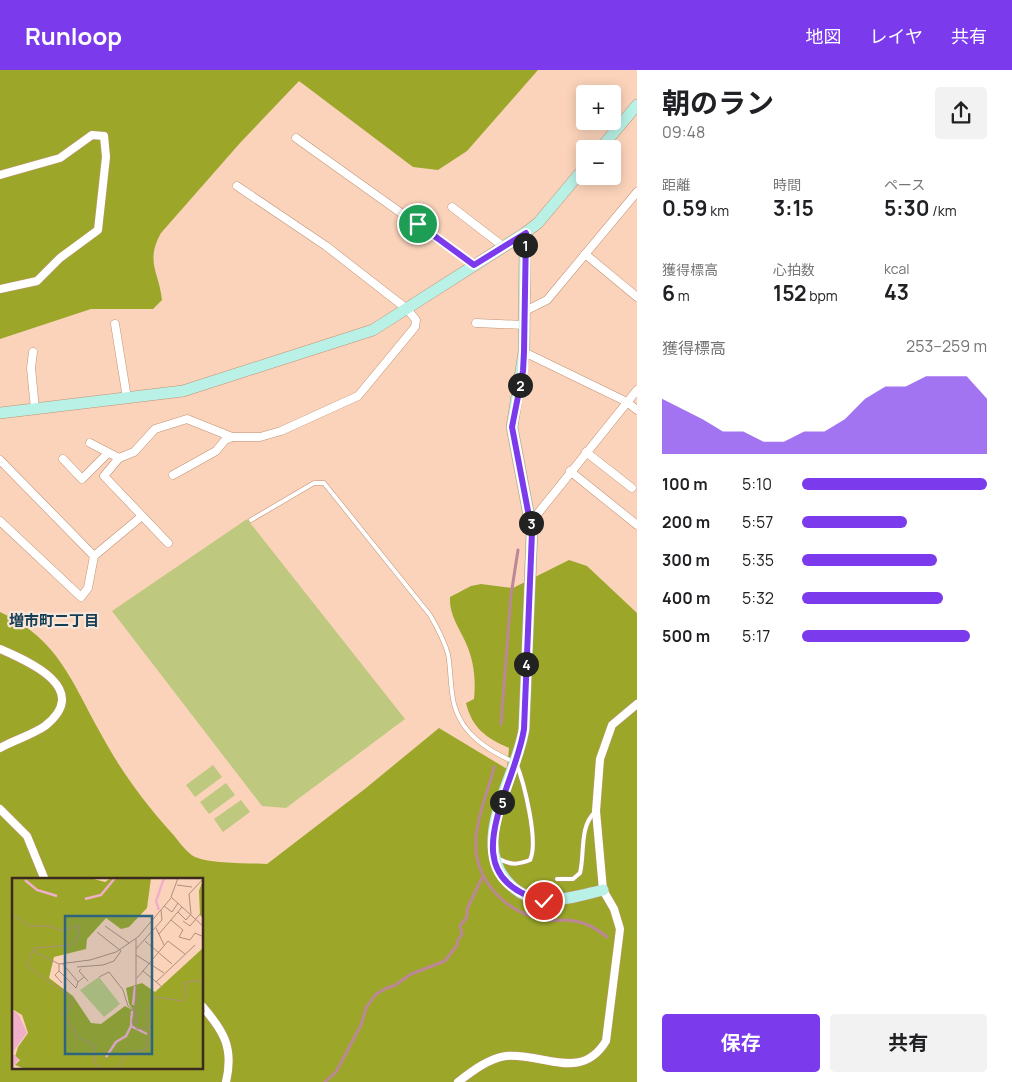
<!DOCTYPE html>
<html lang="ja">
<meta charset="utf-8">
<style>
body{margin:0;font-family:Manrope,"Noto Sans JP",sans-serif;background:#f2f2f2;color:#202124;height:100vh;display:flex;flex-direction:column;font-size:19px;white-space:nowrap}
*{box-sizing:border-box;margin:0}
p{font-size:16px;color:#757577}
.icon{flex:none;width:28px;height:28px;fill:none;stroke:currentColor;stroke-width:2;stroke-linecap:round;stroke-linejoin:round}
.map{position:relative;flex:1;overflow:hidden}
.sheet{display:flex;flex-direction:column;background:#fff;width:375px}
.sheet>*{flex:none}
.controls{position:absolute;left:576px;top:15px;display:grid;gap:10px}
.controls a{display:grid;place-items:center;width:45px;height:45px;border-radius:5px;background:#fff;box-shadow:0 2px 12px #0003;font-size:25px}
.pin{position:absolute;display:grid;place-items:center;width:42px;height:42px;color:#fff;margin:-21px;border:2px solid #fff;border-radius:50%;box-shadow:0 1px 5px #0007}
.km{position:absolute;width:25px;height:25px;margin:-12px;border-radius:50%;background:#222;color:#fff;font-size:14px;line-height:25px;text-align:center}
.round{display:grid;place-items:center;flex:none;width:52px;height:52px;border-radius:5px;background:#f2f2f2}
.summary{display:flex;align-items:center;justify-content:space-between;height:85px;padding:0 25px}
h1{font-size:28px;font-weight:700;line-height:38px}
.stats{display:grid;grid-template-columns:repeat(3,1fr);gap:8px;height:85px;padding:5px 25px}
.stats div{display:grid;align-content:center}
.stats b{font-size:21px;font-weight:700}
.stats small{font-size:14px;font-weight:400}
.stats p{font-size:14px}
.chart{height:140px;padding:10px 25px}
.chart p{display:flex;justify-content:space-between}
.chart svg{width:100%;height:90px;margin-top:5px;fill:#7c3aed;opacity:.7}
.action{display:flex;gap:10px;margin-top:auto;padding:10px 25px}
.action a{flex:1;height:58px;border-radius:5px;background:#7c3aed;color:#fff;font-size:20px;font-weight:700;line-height:58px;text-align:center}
.action a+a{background:#f2f2f2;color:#202124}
ul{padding:0 25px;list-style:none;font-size:16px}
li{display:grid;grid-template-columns:80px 60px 1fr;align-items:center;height:38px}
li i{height:12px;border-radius:6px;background:#7c3aed}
header{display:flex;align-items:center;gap:30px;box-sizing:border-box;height:70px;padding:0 25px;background:#7c3aed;color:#fff}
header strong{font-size:24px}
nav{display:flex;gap:28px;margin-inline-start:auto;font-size:18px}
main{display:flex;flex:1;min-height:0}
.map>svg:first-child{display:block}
.green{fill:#bec87f}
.forest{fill:#9ca72a;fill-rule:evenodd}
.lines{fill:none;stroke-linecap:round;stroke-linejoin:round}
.stream{stroke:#bc8796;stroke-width:3}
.lane-casing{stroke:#c09274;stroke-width:5}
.street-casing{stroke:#c09274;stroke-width:9}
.secondary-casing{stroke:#c09274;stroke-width:12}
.lane{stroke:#fff;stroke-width:4}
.street{stroke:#fff;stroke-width:8}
.secondary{stroke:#b9f1e7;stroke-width:11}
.route-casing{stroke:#fff;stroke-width:10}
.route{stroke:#7c3aed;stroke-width:6}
.labels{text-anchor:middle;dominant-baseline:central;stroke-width:4.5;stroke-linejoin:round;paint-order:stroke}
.neighbourhood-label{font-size:15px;font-weight:bold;fill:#133e54;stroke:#f9e5d8}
.inset-river{fill:none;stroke:#f2afc9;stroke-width:2.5}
.inset-road{fill:none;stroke:#af8f7c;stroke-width:1}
.view{fill:#2f6480;fill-opacity:0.15;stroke:#2f6480;stroke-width:2.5}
.inset-edge{fill:none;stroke:#3d2a1e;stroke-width:2.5}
</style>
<header>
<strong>Runloop</strong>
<nav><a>地図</a><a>レイヤ</a><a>共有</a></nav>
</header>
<main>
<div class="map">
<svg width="637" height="1012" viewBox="0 0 637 1012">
<rect width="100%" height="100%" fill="#fbd3ba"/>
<g class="green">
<path d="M247,449l158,200 -119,89 -24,-2 -150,-195z"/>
<path d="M213,695l9,12 -27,20 -9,-12z"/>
<path d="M226,713l9,12 -26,19 -9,-12z"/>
<path d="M241,730l9,12 -27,20 -9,-13z"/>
</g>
<g class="forest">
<path d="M0,0h538l-71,81 -29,19 -25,-3 -114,-86 -59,62 -79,90c-16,29 -2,39 1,67l-9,9h-62l-91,30z"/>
<path d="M569,490l18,6 50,47v469h-637v-470c59,27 72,71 101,122 18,34 42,67 68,96 7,7 17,23 26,27 17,7 52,6 72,7l99,-76 73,-60 68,41 2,-21c-23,-10 -37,-20 -43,-45l8,-4c2,-20 0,-39 -9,-58 -7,-15 -16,-27 -15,-44l21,-11 10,-2 32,4zM14,810h188v188h-188z"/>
</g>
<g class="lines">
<g class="stream">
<path d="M501,654l10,-129 7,-45"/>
<path d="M494,697c-5,22 -17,49 -18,71 -3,42 29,75 70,82 6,1 13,0 19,0 18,1 28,6 42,17"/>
<path d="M325,1012l11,-10 25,-47 5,-17 9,-13 11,-7 8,-2 17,-12 34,-13 12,-16 1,-5 4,-6 -2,-8 7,-9v-8l15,-31"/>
</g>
<g class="lane-casing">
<g id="lane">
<path d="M251,450l63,-37h10l106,132c7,12 14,25 18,39 3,16 2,34 6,50 8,31 35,47 62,59 8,19 23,79 14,97 -13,5 -19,5 -31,-1"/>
<path d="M557,809h16l7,-6c5,-20 -1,-46 15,-61"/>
</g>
</g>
<g class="street-casing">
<g id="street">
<path d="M296,68l178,127"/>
<path d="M0,105l60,-17 32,-23 12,1 2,21 -8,73 -38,28 -23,23 -37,8"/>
<path d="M452,137l52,40"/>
<path d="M585,184l52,43"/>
<path d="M525,241l22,-11 90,-108"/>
<path d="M476,253l49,2"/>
<path d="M115,254l12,74"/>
<path d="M33,282l-2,16 4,41"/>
<path d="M524,282l103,50 10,8"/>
<path d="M90,373l29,15 15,-6 21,-23 32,-10 45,18h28l21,-6 77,-35 57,-69 1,-7 -9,-11 -81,-63 -89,-60"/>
<path d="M586,382l46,36"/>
<path d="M119,388l-15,18 64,67"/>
<path d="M63,389l19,20 26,-26"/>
<path d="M0,390l94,96 48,-40"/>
<path d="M570,401l67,54"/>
<path d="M173,405l43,-24 9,-11 7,-3"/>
<path d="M0,451l81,76 7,-9 6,-32"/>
<path d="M531,452l106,-132"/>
<path d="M0,579c30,13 92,40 45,77 -13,9 -31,14 -45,22"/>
<path d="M0,739l27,27 18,44"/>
<path d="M202,936c22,25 32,42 24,76"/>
<path d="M458,1012c13,-10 31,-24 48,-26 39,-3 75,26 100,-15l14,-112 -6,-20 -11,-19 -7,-79 4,-52 12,-34 25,-21"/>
</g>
</g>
<g class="secondary-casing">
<g id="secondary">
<path d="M600,79l37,-44"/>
<path d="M525,163l-1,119 -12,75 20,105 -8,197c-7,47 -54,110 -17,152 26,31 62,17 96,9"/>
<path d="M0,343l183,-22 190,-61 152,-97 13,-10 47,-56"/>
</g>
</g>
<use href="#lane" class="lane"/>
<use href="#street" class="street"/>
<use href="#secondary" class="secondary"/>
</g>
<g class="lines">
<g class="route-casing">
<path id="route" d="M418,154l56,41 52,-32 -2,119 -1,19 -11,56 20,105 -8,197c-9,61 -76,148 20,172"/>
</g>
<use href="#route" class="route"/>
</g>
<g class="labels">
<g class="neighbourhood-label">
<text x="54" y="550">増市町二丁目</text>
</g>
</g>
<g transform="translate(12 808)">
<rect width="191" height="191" fill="#fbd3ba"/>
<path d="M87,99l21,27 -16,13 -24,-27z" fill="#bec87f"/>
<path d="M0,0h78l15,4 6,-4h40l-4,30 -18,19 -8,2 -15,-11 -19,21 -1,10 -32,8 -5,21 24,18 18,27 10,1 24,-18 9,5 -5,-7 -3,-16 16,-5 13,9 48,-44v121h-178l-10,-4 5,-5 -5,-3 3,-10 10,-14 -6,-18 -10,-6zM191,1v39l-3,-3 -1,-24z" fill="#9ca72a"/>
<path d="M0,131l7,6 8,18 -15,20 7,6 -6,8 5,2h-6z" fill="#f2afc9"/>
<path class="inset-river" d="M13,2l12,10 20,6M73,21l16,-4 14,-17M147,32l-3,-9 8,-23M121,127l2,-19M120,133l-1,15 16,8M94,179l10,-15 10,-6 5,-10"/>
<path class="inset-road" d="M166,0l-7,19 33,30M165,7l15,2M152,28l8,6 6,-9M166,34l8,8 5,-6 -2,-20 15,-16M0,36l17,12h20l14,5 16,-6 -1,13 -8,7 -36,3 -8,17 47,34v5l-11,9 16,24 16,8 1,18 8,6M159,42l12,10 -4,7 11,3 5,-7 9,4M171,43l7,5 10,-12M93,48l24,17M144,50l8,17M147,56l23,-27M124,61v67l-4,16 5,7 10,-1M133,63l27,23M124,71l26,-29 -1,-10M21,73l26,13 31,-4 26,-8 22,-15 33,-39M124,77l28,18M50,85l16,19 6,-5M47,86v7l17,17 2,-6M65,89l26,-2 11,-4 7,-10 -24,-19M69,91l-2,2 9,10M47,93l-4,4 7,8M131,93l18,15M87,99l10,-5 14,18 5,16 8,6 1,11h-5M125,100l31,-37 17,13M144,104l39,-37M104,191l13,-17 17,-2 3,-17 -3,-23 11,-13 25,4 4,-4 -2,-14 14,-3 4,3 2,29"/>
<path class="view" d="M53,38h87v138h-87z"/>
<rect width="191" height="191" class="inset-edge"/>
</g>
</svg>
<div class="controls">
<a>+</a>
<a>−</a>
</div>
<div class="pin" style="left:418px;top:154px;background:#1e9e55"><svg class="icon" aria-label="arrive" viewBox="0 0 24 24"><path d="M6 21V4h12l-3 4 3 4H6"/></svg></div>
<div class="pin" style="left:544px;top:831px;background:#d93025"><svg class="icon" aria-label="check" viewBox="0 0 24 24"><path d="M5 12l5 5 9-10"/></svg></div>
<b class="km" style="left:525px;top:175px">1</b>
<b class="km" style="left:520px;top:315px">2</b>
<b class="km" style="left:531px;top:453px">3</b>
<b class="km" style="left:526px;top:594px">4</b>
<b class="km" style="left:502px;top:732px">5</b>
</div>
<section class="sheet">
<div class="summary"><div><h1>朝のラン</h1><p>09:48</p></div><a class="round"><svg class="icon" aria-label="share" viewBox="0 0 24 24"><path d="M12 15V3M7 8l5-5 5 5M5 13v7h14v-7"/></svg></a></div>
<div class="stats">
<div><p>距離</p><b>0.59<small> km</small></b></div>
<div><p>時間</p><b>3:15</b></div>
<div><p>ペース</p><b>5:30<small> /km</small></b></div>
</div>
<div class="stats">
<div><p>獲得標高</p><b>6<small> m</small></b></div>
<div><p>心拍数</p><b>152<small> bpm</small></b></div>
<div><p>kcal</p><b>43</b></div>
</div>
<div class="chart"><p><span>獲得標高</span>253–259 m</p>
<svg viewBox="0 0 160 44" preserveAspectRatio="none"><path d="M0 44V17L10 22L20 27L30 33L40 33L50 38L60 38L70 33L80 33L90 27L100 17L110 11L120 11L130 6L140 6L150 6L160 17V44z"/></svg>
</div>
<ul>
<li><b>100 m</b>5:10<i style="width:100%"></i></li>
<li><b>200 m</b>5:57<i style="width:57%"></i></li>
<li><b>300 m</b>5:35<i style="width:73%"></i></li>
<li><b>400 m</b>5:32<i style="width:76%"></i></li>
<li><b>500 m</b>5:17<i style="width:91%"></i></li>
</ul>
<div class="action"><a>保存</a><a>共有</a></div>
</section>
</main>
